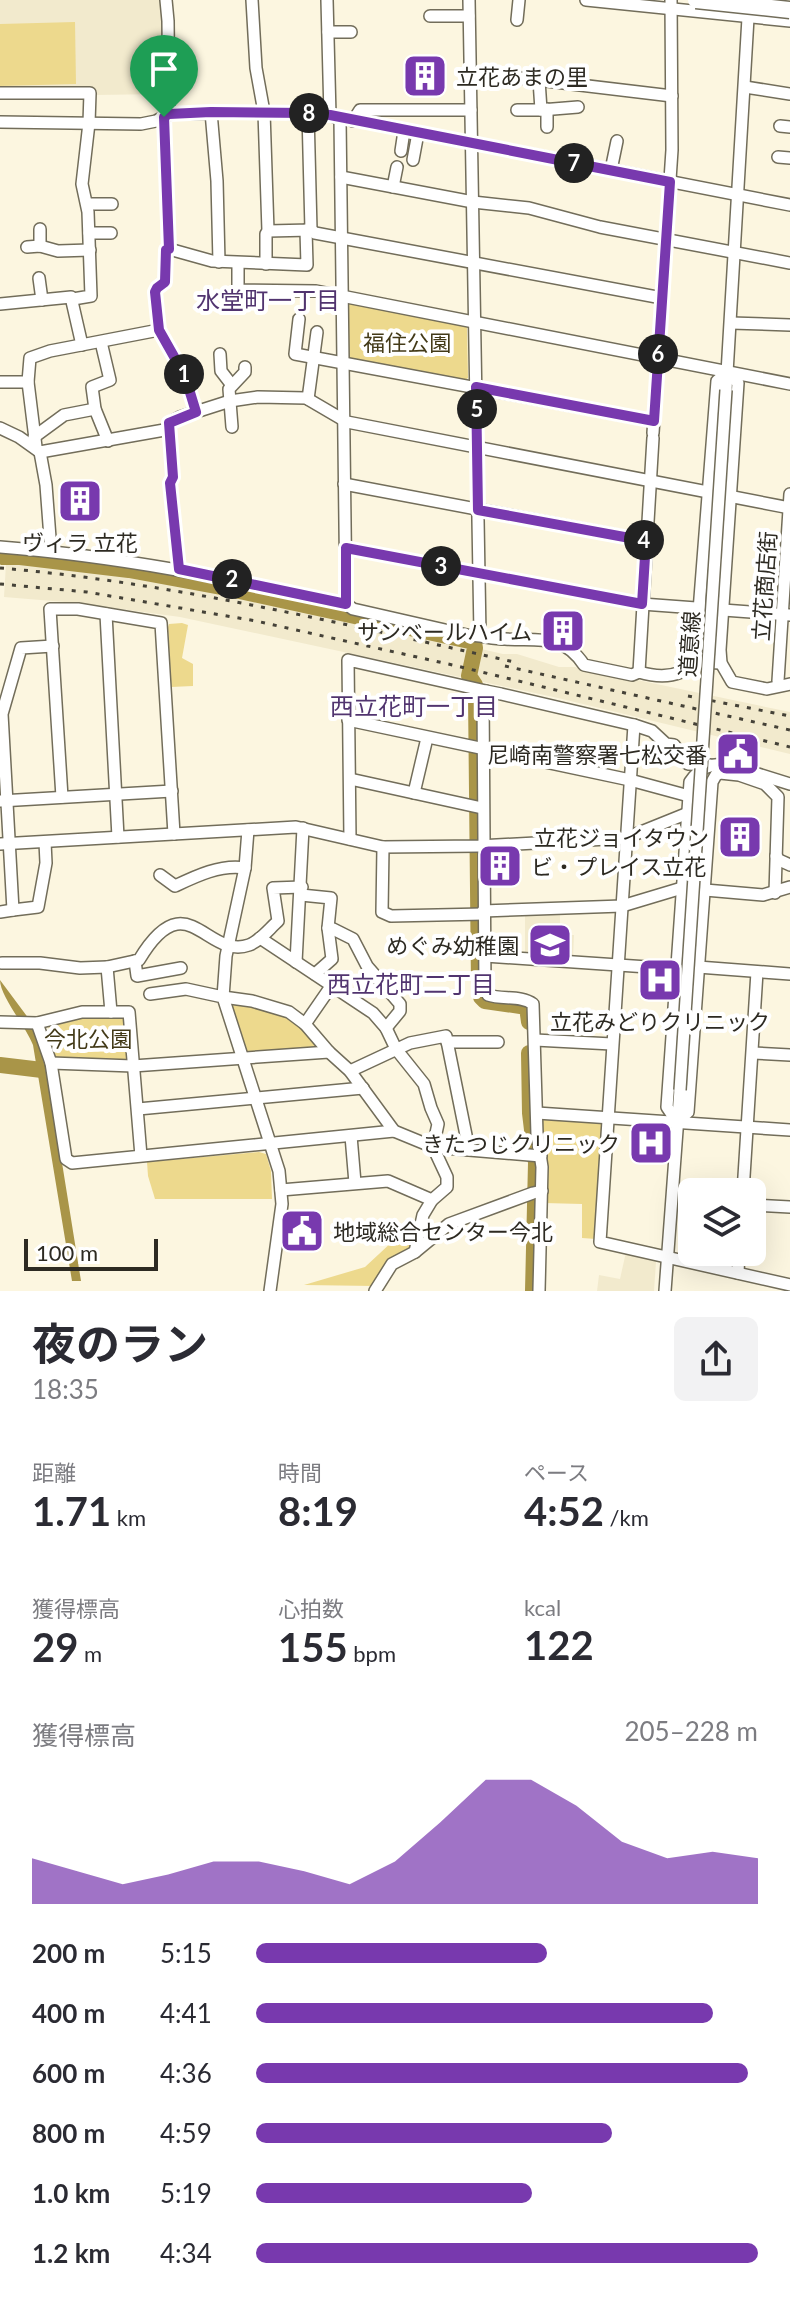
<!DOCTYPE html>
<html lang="ja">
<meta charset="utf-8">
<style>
body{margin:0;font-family:Lato,"Noto Sans JP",sans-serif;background:#f2f2f3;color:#2b2b33;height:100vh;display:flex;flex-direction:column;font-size:30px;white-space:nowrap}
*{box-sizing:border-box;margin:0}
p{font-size:26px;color:#7c7c81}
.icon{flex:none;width:44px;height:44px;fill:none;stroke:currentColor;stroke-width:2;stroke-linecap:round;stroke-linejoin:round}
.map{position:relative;height:1291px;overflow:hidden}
.side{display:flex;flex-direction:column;background:#fff;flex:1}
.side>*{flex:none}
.fabs{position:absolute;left:678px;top:1178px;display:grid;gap:16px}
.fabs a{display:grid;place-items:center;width:88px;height:88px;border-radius:12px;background:#fff;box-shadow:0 8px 32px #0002;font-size:40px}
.scale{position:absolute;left:24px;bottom:20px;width:134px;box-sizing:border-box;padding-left:8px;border:4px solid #2d2a22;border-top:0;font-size:22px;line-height:28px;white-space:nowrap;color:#2d2a22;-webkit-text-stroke:6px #fff;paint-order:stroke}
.pin{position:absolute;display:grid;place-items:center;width:68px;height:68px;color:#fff;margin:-82px -34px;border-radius:50% 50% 50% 0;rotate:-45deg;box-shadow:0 0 8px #0007}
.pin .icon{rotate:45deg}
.km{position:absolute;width:40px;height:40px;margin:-20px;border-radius:50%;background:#222;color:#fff;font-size:22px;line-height:40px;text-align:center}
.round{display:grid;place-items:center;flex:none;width:84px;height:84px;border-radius:12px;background:#f2f2f3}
.summary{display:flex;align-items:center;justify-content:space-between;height:136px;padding:0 32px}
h1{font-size:44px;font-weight:700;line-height:60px}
.metrics{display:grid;grid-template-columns:repeat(3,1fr);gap:12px;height:136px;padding:8px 32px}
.metrics div{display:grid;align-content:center}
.metrics b{font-size:40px;font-weight:700}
.metrics small{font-size:22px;font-weight:400}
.metrics p{font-size:22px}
.chart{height:224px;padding:16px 32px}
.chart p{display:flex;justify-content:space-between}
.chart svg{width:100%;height:144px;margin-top:8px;fill:#7839ae;opacity:.7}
ul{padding:0 32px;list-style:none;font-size:26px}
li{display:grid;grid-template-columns:128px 96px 1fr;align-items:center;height:60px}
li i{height:20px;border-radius:10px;background:#7839ae}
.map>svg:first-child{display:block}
.built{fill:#f2eacd}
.green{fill:#edd98d}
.water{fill:#a99548}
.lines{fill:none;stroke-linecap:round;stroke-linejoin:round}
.river{stroke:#a99548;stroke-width:16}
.minor-casing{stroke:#726d5a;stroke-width:14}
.minor{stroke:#fff;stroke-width:11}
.rail{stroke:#454238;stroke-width:3;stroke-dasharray:4 8;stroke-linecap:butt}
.minor-bridge-casing{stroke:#726d5a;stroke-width:14;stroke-linecap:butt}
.highway-bridge-casing{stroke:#726d5a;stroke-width:19;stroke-linecap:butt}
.minor-bridge{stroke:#fff;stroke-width:11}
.highway-bridge{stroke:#fff;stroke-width:16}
.route-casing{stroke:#fff;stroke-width:16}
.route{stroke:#7839ae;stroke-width:10}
.labels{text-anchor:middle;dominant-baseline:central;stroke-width:8;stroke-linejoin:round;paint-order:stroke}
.poi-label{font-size:22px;fill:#2d2a22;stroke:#fff;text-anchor:end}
.park-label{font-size:22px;fill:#433a18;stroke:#fff}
.street-label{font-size:22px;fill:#2d2a22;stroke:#fff}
.neighbourhood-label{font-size:24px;fill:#51346f;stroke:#fff}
</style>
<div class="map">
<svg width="790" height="1291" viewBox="0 0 790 1291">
<rect width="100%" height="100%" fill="#fcf6e0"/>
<g class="built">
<path d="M0,0h162l1,94 -68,1v-6l-95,2z"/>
<path d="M24,559l106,13 163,31 180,41 4,4 26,6h14l42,13h16l215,45v42l-232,-56 -378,-81 -103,-14 -73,-6 2,-33z"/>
<path d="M560,913v22h14l-1,23 -48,-3v-41z"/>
<path d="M626,1252l28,6 2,4 -2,29h-57l2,-16 21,4z"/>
</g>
<g class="green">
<path d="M75,22l1,62 -76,2v-62z"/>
<path d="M350,303l113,21 4,3 1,51 -3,2 -114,-20 -4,-3 -1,-51z"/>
<path d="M182,623l6,2 -6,33 11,6v22l-22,1 -3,-60 1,-3z"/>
<path d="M232,1000l57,15 29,27 -2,7 -63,6 -7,-5 -16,-48z"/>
<path d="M121,1014l3,5 3,40 -2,3 -66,-2 -4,-3 -7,-32 19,-8z"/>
<path d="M542,1117l58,4 3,4 -7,114 -14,-1v-34l-38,-1 -3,-66z"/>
<path d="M259,1152l7,2 5,17 1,28h-117l-7,-23 -1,-14z"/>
<path d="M399,1239l15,6 -40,41 -70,-1 61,-18 28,-26z"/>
</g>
<path class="water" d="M0,980l29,39 10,25 11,44 31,193h-9l-39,-236c-8,-20 -33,-49 -33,-65z"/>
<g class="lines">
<g class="river">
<path d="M3,557h17l109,13 92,17 253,55 1,6 -6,28 6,9 1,10 3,291 2,11 4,4 42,6 2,15"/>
<path d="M529,1053l1,60 6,50 -3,128"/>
<path d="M0,1065l42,5"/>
</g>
<g class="minor-casing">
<g id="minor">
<path d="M166,0l2,21 1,93"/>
<path d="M252,0l4,68 8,44 4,119 -2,3v30"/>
<path d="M327,0l3,115 10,4 6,485"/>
<path d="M469,0l11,635"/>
<path d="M586,0l204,21"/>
<path d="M430,16h39"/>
<path d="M517,20l2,-20"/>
<path d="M328,32h23"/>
<path d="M471,72l201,24"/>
<path d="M539,80l2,30 37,-3"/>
<path d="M745,87l45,7"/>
<path d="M0,93h90l-1,30 -7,61 6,28 3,84 -18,3"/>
<path d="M547,109v18"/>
<path d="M517,110h24"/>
<path d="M211,112l6,69 2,81"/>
<path d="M164,117l5,132 -3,1 -1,32 -8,6 -2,4 4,38 26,46 11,36"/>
<path d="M353,121l7,-11h111"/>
<path d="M0,122l141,2 15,-3 13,-7 95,-2 66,3 460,90"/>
<path d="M780,126l10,1"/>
<path d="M401,151l3,-20"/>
<path d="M778,157l12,1"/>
<path d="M413,160l5,-27"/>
<path d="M611,170l6,-29"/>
<path d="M341,177l132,25 56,6 71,19 190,36"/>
<path d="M393,187l4,-20"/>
<path d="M88,204h24"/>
<path d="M40,229v17"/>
<path d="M311,230l4,3 347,65"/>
<path d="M268,231l43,-1 -3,-117"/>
<path d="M89,233h22"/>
<path d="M27,247l13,-1 18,5 32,-1"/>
<path d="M169,249l43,12 95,4 -1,-35"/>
<path d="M238,263v27l78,1 474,93"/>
<path d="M39,278l3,22"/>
<path d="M0,304l71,-7 11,48"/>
<path d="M299,319l-4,35 359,67"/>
<path d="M731,323l59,2"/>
<path d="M101,342l9,38 -18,7 3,22 13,32"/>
<path d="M220,354l1,17 10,13"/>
<path d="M728,372l10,11 -18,267 1,13 11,19 35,7 23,-5"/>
<path d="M0,382h28"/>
<path d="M726,390l23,-389"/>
<path d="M308,399l9,-67"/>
<path d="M232,427l-3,-38 16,-17v-5"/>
<path d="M0,428l19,9 21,15 130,-23"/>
<path d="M653,433l19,-283 -1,-150"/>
<path d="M34,437l30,-22 31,-6"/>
<path d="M36,447l-8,-65 2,-24 20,-7 109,-21"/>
<path d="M40,452l6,33 5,66"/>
<path d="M344,484l302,57"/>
<path d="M0,547c117,9 232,32 346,57l7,5 114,26c13,0 25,4 38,4 33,2 58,-6 79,26l48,10 7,-3c20,6 41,6 56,-10l26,1"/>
<path d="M346,548l296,56 148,11"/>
<path d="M179,569l-9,-86 3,-6 -4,-54 11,-6 50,-16 28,-4 48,1 41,24 443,86"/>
<path d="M106,614l12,223"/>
<path d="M695,662l22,-281 11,-9"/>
<path d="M639,672l14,-234"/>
<path d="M778,681l12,-187"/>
<path d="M348,720l282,60 59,16"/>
<path d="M634,725l-34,517 190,43"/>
<path d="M350,779l132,29"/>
<path d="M414,793l13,-55"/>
<path d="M62,797l-12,-188h28l83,14 13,211"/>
<path d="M0,801l172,-10"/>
<path d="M248,830l-3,38 -19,88 -3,41 29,4 37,11 16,12 24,28 21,19 44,60 39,16 108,9"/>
<path d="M350,839l-2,-179 138,31"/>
<path d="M45,842l1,21 -8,44 -25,3 -11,-196 19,-66 32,-2"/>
<path d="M0,844l296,-17 87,20 96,-1 147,-8 62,-25 21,1"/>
<path d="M383,847l-1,65 9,4 93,-2"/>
<path d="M776,856l3,4 11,5"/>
<path d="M160,875l15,11c21,-10 46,-22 70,-18"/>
<path d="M301,895l30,3 -3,30 4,31 -17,15"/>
<path d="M483,911l139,-5 60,-18 81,7 27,-8"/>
<path d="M0,912l13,-2"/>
<path d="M328,928l5,1 20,10 14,27 33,38v7l-14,17"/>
<path d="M260,938l113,75 13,15 10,21 28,35 7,24 7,16 -5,23 14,30v10l-15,13 -9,15 -8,37"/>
<path d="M485,956l192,13"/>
<path d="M135,961l2,15 44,-8"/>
<path d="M296,962l7,-134"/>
<path d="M2,963h38l40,5 27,-1"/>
<path d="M698,967l92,7"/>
<path d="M150,994l36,-5 37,8 56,174 3,33 -12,87"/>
<path d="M111,1012l-4,-45 32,-7c48,-80 67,0 110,-15 11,-4 20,-16 29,-24l-5,-33 29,-1"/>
<path d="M0,1022l37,1"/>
<path d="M305,1024l27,-39"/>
<path d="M535,1040l77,4"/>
<path d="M447,1042h51"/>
<path d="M753,1053l37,2"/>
<path d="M51,1063l82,3 196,-14"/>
<path d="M350,1071l60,-28 36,-7 23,114"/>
<path d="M138,1109l225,-21"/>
<path d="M537,1113l253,17"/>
<path d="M677,1122l11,-10 24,-330 4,-7 4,-2 19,2 26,9 13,13 -3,96"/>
<path d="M677,1122l-10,-15 23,-325c10,-15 21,-19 39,-17l61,19"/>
<path d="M351,1136l4,47"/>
<path d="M141,1156l-12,-144h-47l-45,11 14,40 15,96 6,4 322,-32"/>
<path d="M281,1190l107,-9 44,19"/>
<path d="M743,1192l14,-220"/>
<path d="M752,1205l38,2"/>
<path d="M738,1273l1,-21"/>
<path d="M375,1291l17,-27 23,-12 34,-28 84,-31 9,-2"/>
<path d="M539,1291l3,-124 -5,-33 -4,-130c-12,-9 -31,-4 -45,-9l-3,-7 -2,-292 3,-5 15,3 133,31 18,6 14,13 8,1 14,19 22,1"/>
<path d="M665,1291l15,-201"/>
</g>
</g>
<use href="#minor" class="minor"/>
<g class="rail">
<path d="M0,568c176,15 347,57 519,95"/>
<path d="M0,584l87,8 169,29 201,45 333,81"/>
<path d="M505,666l285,64"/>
<path d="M688,696l102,20"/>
</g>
<g class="minor-bridge-casing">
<path id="minor-bridge" d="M680,1090l46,-700"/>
</g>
<g class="highway-bridge-casing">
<path id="highway-bridge" d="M696,0l94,10"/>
</g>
<use href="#minor-bridge" class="minor-bridge"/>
<use href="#highway-bridge" class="highway-bridge"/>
</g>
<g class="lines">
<g class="route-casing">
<path id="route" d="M211,112l97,1 22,2 340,67 -16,239 -178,-34 2,123 168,31 -4,63 -296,-56v56l-167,-35 -9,-86 3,-6 -4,-54 27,-11 -11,-36 -26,-46 -4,-38 2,-4 8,-6 1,-32 3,-1 -5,-132 5,-3z"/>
</g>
<use href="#route" class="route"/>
</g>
<defs>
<g id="building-square" transform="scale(2.3)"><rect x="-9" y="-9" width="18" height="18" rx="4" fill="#7839ae" stroke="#fff"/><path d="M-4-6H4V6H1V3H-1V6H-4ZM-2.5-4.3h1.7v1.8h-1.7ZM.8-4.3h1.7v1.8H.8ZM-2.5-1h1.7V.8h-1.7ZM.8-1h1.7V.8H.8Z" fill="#fff"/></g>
<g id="civic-square" transform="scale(2.3)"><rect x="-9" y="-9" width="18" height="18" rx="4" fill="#7839ae" stroke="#fff"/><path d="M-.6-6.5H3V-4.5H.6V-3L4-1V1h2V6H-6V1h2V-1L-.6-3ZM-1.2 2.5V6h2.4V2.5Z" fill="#fff"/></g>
<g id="school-square" transform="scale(2.3)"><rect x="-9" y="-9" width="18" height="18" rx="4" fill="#7839ae" stroke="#fff"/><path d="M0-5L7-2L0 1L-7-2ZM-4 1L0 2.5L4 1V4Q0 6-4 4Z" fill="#fff"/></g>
<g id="hospital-square" transform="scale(2.3)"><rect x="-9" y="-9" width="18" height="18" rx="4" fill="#7839ae" stroke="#fff"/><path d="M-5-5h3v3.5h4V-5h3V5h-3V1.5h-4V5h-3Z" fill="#fff"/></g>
</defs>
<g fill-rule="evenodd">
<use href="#building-square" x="425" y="76"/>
<use href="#building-square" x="80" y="501"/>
<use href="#building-square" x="563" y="631"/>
<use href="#civic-square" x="738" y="754"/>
<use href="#building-square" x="740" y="837"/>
<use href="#building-square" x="500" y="866"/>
<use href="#school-square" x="550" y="945"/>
<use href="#hospital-square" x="660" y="980"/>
<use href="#hospital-square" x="651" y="1143"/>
<use href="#civic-square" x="302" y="1231"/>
</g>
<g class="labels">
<g class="poi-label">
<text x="456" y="76" text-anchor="start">立花あまの里</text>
<text x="80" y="542" text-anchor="middle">ヴィラ 立花</text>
<text x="532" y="631">サンベールハイム</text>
<text x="707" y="754">尼崎南警察署七松交番</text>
<text x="709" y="837">立花ジョイタウン</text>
<text x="531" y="866" text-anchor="start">ビ・プレイス立花</text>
<text x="519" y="945">めぐみ幼稚園</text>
<text x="660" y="1021" text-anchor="middle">立花みどりクリニック</text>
<text x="620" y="1143">きたつじクリニック</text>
<text x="333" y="1231" text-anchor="start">地域総合センター今北</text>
</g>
<g class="park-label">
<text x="407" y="342">福住公園</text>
<text x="88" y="1038">今北公園</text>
</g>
<g class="street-label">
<text transform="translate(764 586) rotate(-86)">立花商店街</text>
<text transform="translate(689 644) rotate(-86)">道意線</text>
</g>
<g class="neighbourhood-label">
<text x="268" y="299">水堂町一丁目</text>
<text x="414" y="705">西立花町一丁目</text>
<text x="411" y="983">西立花町二丁目</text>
</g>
</g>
</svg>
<div class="fabs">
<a><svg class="icon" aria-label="layers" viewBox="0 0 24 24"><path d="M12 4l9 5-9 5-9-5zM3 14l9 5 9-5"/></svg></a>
</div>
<div class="scale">100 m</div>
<div class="pin" style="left:164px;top:117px;background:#1e9e55"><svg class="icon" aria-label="arrive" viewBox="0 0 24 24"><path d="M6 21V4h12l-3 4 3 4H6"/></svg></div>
<b class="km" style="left:184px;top:374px">1</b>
<b class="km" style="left:232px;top:579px">2</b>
<b class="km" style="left:441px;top:566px">3</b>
<b class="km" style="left:644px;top:540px">4</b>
<b class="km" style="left:477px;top:409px">5</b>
<b class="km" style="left:658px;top:354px">6</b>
<b class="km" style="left:574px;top:163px">7</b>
<b class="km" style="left:309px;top:113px">8</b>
</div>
<section class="side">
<div class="summary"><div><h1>夜のラン</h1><p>18:35</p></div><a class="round"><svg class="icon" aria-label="share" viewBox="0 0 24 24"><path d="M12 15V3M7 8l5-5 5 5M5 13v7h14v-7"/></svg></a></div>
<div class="metrics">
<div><p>距離</p><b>1.71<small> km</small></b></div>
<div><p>時間</p><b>8:19</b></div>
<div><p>ペース</p><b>4:52<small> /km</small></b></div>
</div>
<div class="metrics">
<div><p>獲得標高</p><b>29<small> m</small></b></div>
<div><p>心拍数</p><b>155<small> bpm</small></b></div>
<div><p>kcal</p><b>122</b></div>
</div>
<div class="chart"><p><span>獲得標高</span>205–228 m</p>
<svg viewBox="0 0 160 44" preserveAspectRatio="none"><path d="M0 44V30L10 34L20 38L30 35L40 31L50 31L60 34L70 38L80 31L90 19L100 6L110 6L120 14L130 25L140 30L150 28L160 30V44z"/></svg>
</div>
<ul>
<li><b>200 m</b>5:15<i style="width:58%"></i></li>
<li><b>400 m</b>4:41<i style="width:91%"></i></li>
<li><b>600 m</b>4:36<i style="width:98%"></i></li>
<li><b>800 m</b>4:59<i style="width:71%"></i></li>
<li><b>1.0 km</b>5:19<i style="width:55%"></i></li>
<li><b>1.2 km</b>4:34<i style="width:100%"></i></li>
</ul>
</section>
